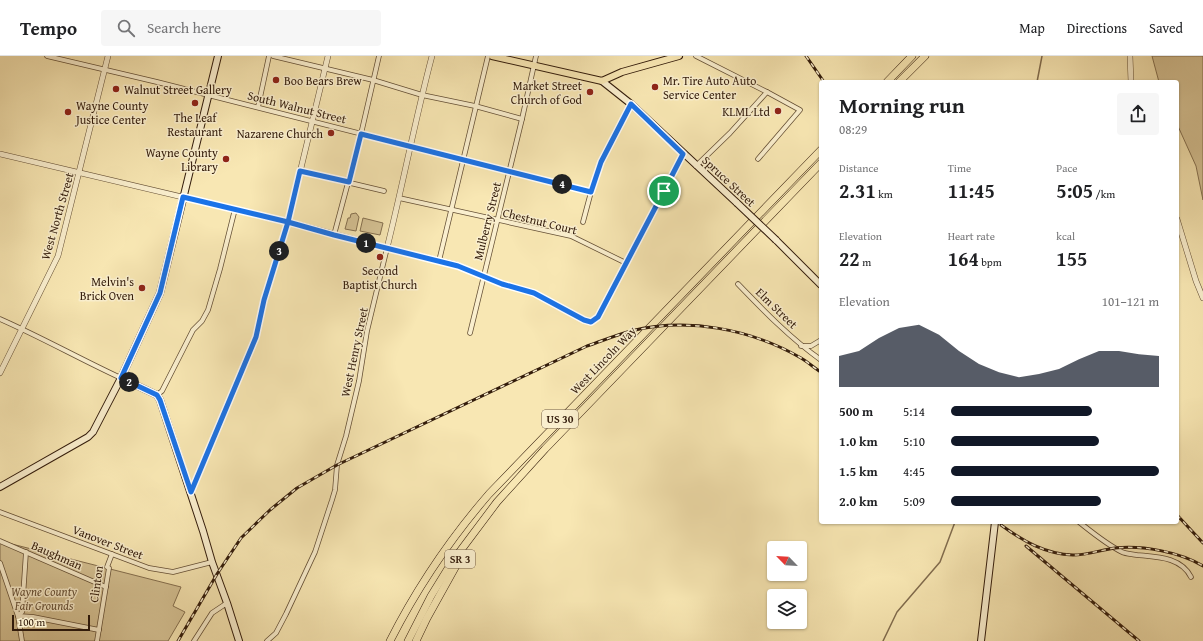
<!DOCTYPE html>
<meta charset="utf-8">
<style>
body{margin:0;font-family:"Gentium Book Plus",serif;background:#f6f6f6;color:#202124;height:100vh;display:flex;flex-direction:column;font-size:15px;white-space:nowrap}
*{box-sizing:border-box;margin:0}
p{font-size:13px;color:#757577}
.icon{flex:none;width:22px;height:22px;fill:none;stroke:currentColor;stroke-width:2;stroke-linecap:round;stroke-linejoin:round}
.map{position:relative;flex:1;overflow:hidden}
.sheet{position:absolute;left:819px;top:24px;width:360px;height:444px;display:flex;flex-direction:column;background:#fff;border-radius:4px;box-shadow:0 1px 3px #0004}
.sheet>*{flex:none}
.needle{width:26px;rotate:295deg}
.fabs{position:absolute;left:767px;top:485px;display:grid;gap:8px}
.fabs a{display:grid;place-items:center;width:40px;height:40px;border-radius:4px;background:#fff;box-shadow:0 1px 3px #0004;font-size:20px}
.scale{position:absolute;left:12px;bottom:10px;width:78px;box-sizing:border-box;padding-left:4px;border:2px solid #331c0b;border-top:0;font-size:11px;line-height:14px;white-space:nowrap;color:#331c0b;-webkit-text-stroke:3px #faefce;paint-order:stroke}
.pin{position:absolute;display:grid;place-items:center;width:34px;height:34px;color:#fff;margin:-17px;border:2px solid #fff;border-radius:50%;box-shadow:0 1px 4px #0007}
.km{position:absolute;width:20px;height:20px;margin:-10px;border-radius:50%;background:#222;color:#fff;font-size:11px;line-height:20px;text-align:center}
.round{display:grid;place-items:center;flex:none;width:42px;height:42px;border-radius:4px;background:#f6f6f6}
.head{display:flex;align-items:center;justify-content:space-between;height:68px;padding:0 20px}
h1{font-size:22px;font-weight:800;line-height:30px}
.metrics{display:grid;grid-template-columns:repeat(3,1fr);gap:6px;height:68px;padding:4px 20px}
.metrics div{display:grid;align-content:center}
.metrics b{font-size:20px;font-weight:800}
.metrics small{font-size:11px;font-weight:400}
.metrics p{font-size:11px}
.chart{height:112px;padding:8px 20px}
.chart p{display:flex;justify-content:space-between}
.chart svg{width:100%;height:72px;margin-top:4px;fill:#111827;opacity:.7}
ul{padding:0 20px;list-style:none;font-size:13px}
li{display:grid;grid-template-columns:64px 48px 1fr;align-items:center;height:30px}
li i{height:10px;border-radius:5px;background:#111827}
header{display:flex;align-items:center;gap:24px;box-sizing:border-box;height:56px;padding:0 20px;background:#fff;border-bottom:1px solid #e0e0e0}
header strong{font-size:19px}
nav{display:flex;gap:22px;margin-inline-start:auto;font-size:14px}
.search{width:280px;height:36px;background:#f6f6f6;display:flex;align-items:center;gap:10px;box-sizing:border-box;padding:0 14px;border-radius:4px;color:#757577;font-size:15px}
.map>svg:first-child{display:block}
.green{fill:#d7c496;stroke:#857050}
.lines{fill:none;stroke-linecap:round;stroke-linejoin:round}
.stream{stroke:#816c4e;stroke-width:1.5}
.minor-casing{stroke:#644f35;stroke-width:5.5}
.tertiary-casing{stroke:#644f35;stroke-width:6}
.secondary-casing{stroke:#331c0b;stroke-width:8}
.primary-casing{stroke:#331c0b;stroke-width:8}
.motorway-casing{stroke:#331c0b;stroke-width:8}
.minor{stroke:#faefce;stroke-width:4}
.tertiary{stroke:#faefce;stroke-width:5}
.secondary{stroke:#faefce;stroke-width:6}
.primary{stroke:#f8e7b3;stroke-width:6}
.motorway{stroke:#f8e7b3;stroke-width:7}
.rail-casing{stroke:#331c0b;stroke-width:3}
.rail{stroke:#faefce;stroke-width:1.5;stroke-dasharray:4.5;stroke-linecap:butt}
.secondary-bridge-casing{stroke:#331c0b;stroke-width:8;stroke-linecap:butt}
.secondary-bridge{stroke:#faefce;stroke-width:6}
.route-casing{stroke:#fff;stroke-width:8}
.route{stroke:#1a73e8;stroke-width:5}
.poi-dot{fill:#8f2418;stroke:#faefce;stroke-width:1.5}
.labels{text-anchor:middle;dominant-baseline:central;stroke-width:3;stroke-linejoin:round;paint-order:stroke}
.shield{fill:#faefce;stroke:#6f5b46;stroke-width:1}
.shield-label{font-size:11px;font-weight:bold;fill:#331c0b}
.poi-label{font-size:12px;fill:#331c0b;stroke:#faefce;text-anchor:end}
.street-label{font-size:12px;fill:#331c0b;stroke:#faefce}
.park-label{font-size:12px;font-style:italic;fill:#644e35;stroke:#faefce}
</style>
<header>
<strong>Tempo</strong>
<div class="search"><svg class="icon" aria-label="search" viewBox="0 0 24 24"><circle cx="10" cy="10" r="6"/><path d="M15 15l6 6"/></svg>Search here</div>
<nav><a>Map</a><a>Directions</a><a>Saved</a></nav>
</header>
<div class="map">
<svg width="1203" height="585" viewBox="0 0 1203 585">
<rect width="100%" height="100%" fill="#f8e7b3"/>
<filter id="stains"><feTurbulence type="fractalNoise" baseFrequency=".005" numOctaves="4"/><feColorMatrix values="0 0 0 0 .2 0 0 0 0 .09 0 0 0 0 .02 0 0 0 .5 -.17"/></filter>
<radialGradient id="worn" r=".72"><stop offset=".6" stop-color="#630" stop-opacity="0"/><stop offset="1" stop-color="#630" stop-opacity=".3"/></radialGradient>
<g class="green">
<path d="M1152,0h51v144l-7,-34 -19,-42v-42h-18z"/>
<path d="M356,157l3,4 -3,14 -11,-2 3,-11h2l1,-4z"/>
<path d="M363,162l20,5 -3,12 -20,-4z"/>
<path d="M0,485l181,46 -8,19 12,6 -17,29h-168z"/>
</g>
<g class="lines">
<g class="stream">
<path d="M1037,26l5,-26"/>
<path d="M883,585l14,-29 43,-50 15,-40"/>
</g>
<g class="minor-casing">
<g id="minor">
<path d="M47,0l110,26 434,110"/>
<path d="M273,0l100,24 49,15 53,11 47,13"/>
<path d="M696,0l71,36 33,18 -42,49"/>
<path d="M258,51l11,-51"/>
<path d="M696,110l34,-33 37,-41"/>
<path d="M300,115l84,20"/>
<path d="M399,142l172,38 55,27"/>
<path d="M583,166l8,-30 10,-30 30,-58"/>
<path d="M334,179l27,-101 18,-78"/>
<path d="M439,205l49,-205"/>
<path d="M738,228c26,27 52,54 83,76"/>
<path d="M0,263c41,18 80,40 121,59"/>
<path d="M470,277l52,-214 14,-63"/>
<path d="M801,290h10l10,-6"/>
<path d="M157,339l5,-4 31,-61 9,-9 6,-11 12,-41 15,-60"/>
<path d="M191,436l65,-155 8,-36 24,-79"/>
<path d="M0,456l149,56 24,4 39,-10"/>
<path d="M1079,466c14,11 27,22 43,30 4,2 10,2 15,3 20,2 44,2 54,22"/>
<path d="M0,485l106,46"/>
<path d="M0,507l18,53 4,25"/>
<path d="M18,560l15,1 66,13"/>
<path d="M18,560l4,-4 4,-60"/>
<path d="M97,585l12,-73 -2,-1 5,-13"/>
<path d="M194,585l18,-28 15,-10"/>
<path d="M267,585l9,-8 10,-19 29,-62 17,-52 3,-10 2,-25 9,-29 13,-55 8,-50 20,-83 71,17 44,19 32,9 50,27 7,2 7,-5 7,-12 78,-151"/>
</g>
</g>
<g class="tertiary-casing">
<g id="tertiary">
<path d="M1130,0l1,26"/>
<path d="M0,98l288,68 99,26c16,-64 28,-128 45,-192"/>
<path d="M1177,163l19,62 7,17"/>
<path d="M288,166l40,-166"/>
<path d="M0,317l58,-117 50,-200"/>
</g>
</g>
<g class="secondary-casing">
<g id="secondary">
<path d="M602,25l29,23 106,99"/>
<path d="M776,184l45,45"/>
<path d="M121,322l36,17 3,5 43,131 9,31 15,41 12,38"/>
<path d="M0,431l88,-50 5,-5 28,-54 39,-85 58,-237"/>
<path d="M981,585l14,-119"/>
</g>
</g>
<g class="primary-casing">
<path id="primary" d="M492,0l110,25 20,-9 57,-16"/>
</g>
<g class="motorway-casing">
<g id="motorway">
<path d="M887,26l25,-26"/>
<path d="M899,26l26,-26"/>
<path d="M390,585c27,-53 60,-102 99,-147l332,-344"/>
<path d="M408,585l23,-45 21,-34 45,-60 48,-53 276,-286"/>
<path d="M416,585l11,-23 35,-63"/>
</g>
</g>
<use href="#minor" class="minor"/>
<use href="#tertiary" class="tertiary"/>
<use href="#secondary" class="secondary"/>
<use href="#primary" class="primary"/>
<use href="#motorway" class="motorway"/>
<g class="rail-casing">
<g id="rail">
<path d="M806,0l18,26"/>
<path d="M1177,459l26,28"/>
<path d="M1001,469c22,16 44,29 72,30 14,0 28,-5 42,-7 27,-3 65,4 88,18"/>
<path d="M1026,490l113,95"/>
<path d="M178,585l39,-67 24,-36 29,-28 27,-22 40,-23 250,-119c15,-5 29,-11 44,-15 57,-14 120,-2 170,27 7,4 13,10 20,14"/>
</g>
</g>
<use href="#rail" class="rail"/>
<g class="secondary-bridge-casing">
<path id="secondary-bridge" d="M737,147l39,37"/>
</g>
<use href="#secondary-bridge" class="secondary-bridge"/>
</g>
<g class="lines">
<g class="route-casing">
<path id="route" d="M664,135l-66,126 -7,5 -7,-2 -50,-27 -32,-9 -44,-18 -124,-31 -46,-13 -105,-25 -23,96 -39,85 36,17 3,5 31,92 65,-155 8,-37 24,-78 12,-51 49,11 12,-48 230,58 10,-30 30,-58 52,50 -19,37"/>
</g>
<use href="#route" class="route"/>
</g>
<g class="poi-dot">
<circle cx="276" cy="24" r="4"/>
<circle cx="655" cy="31" r="4"/>
<circle cx="116" cy="33" r="4"/>
<circle cx="590" cy="36" r="4"/>
<circle cx="195" cy="47" r="4"/>
<circle cx="778" cy="55" r="4"/>
<circle cx="68" cy="56" r="4"/>
<circle cx="331" cy="77" r="4"/>
<circle cx="226" cy="103" r="4"/>
<circle cx="380" cy="201" r="4"/>
<circle cx="142" cy="232" r="4"/>
</g>
<g class="labels">
<g class="shield">
<rect x="542" y="354" width="36" height="18" rx="3"/>
<rect x="445" y="494" width="30" height="18" rx="3"/>
</g>
<g class="shield-label">
<text x="560" y="363">US 30</text>
<text x="460" y="503">SR 3</text>
</g>
<g class="poi-label">
<text x="284" y="24" text-anchor="start">Boo Bears Brew</text>
<text x="663" y="24" text-anchor="start">Mr. Tire Auto Auto<tspan x="663" dy="14">Service Center</tspan></text>
<text x="582" y="29">Market Street<tspan x="582" dy="14">Church of God</tspan></text>
<text x="124" y="33" text-anchor="start">Walnut Street Gallery</text>
<text x="76" y="49" text-anchor="start">Wayne County<tspan x="76" dy="14">Justice Center</tspan></text>
<text x="770" y="55">KLML Ltd</text>
<text x="195" y="61" text-anchor="middle">The Leaf<tspan x="195" dy="14">Restaurant</tspan></text>
<text x="323" y="77">Nazarene Church</text>
<text x="218" y="96">Wayne County<tspan x="218" dy="14">Library</tspan></text>
<text x="380" y="214" text-anchor="middle">Second<tspan x="380" dy="14">Baptist Church</tspan></text>
<text x="134" y="225">Melvin's<tspan x="134" dy="14">Brick Oven</tspan></text>
</g>
<g class="street-label">
<text transform="translate(297 51) rotate(14)">South Walnut Street</text>
<text transform="translate(729 125) rotate(43)">Spruce Street</text>
<text transform="translate(57 160) rotate(-74)">West North Street</text>
<text transform="translate(487 165) rotate(-76)">Mulberry Street</text>
<text transform="translate(540 165) rotate(14)">Chestnut Court</text>
<text transform="translate(777 252) rotate(44)">Elm Street</text>
<text transform="translate(354 296) rotate(-78)">West Henry Street</text>
<text transform="translate(603 304) rotate(-46)">West Lincoln Way</text>
<text transform="translate(108 486) rotate(21)">Vanover Street</text>
<text transform="translate(57 499) rotate(24)">Baughman</text>
<text transform="translate(96 528) rotate(-82)">Clinton</text>
</g>
<g class="park-label">
<text x="44" y="535">Wayne County<tspan x="44" dy="14">Fair Grounds</tspan></text>
</g>
</g>
<rect width="100%" height="100%" filter="url(#stains)"/>
<rect width="100%" height="100%" fill="url(#worn)"/>
</svg>
<div class="fabs">
<a><svg class="needle" viewBox="-14 -14 28 28"><path d="M0-13l5 13h-10z" fill="#e53935"/><path d="M0 13l5-13h-10z" fill="#757577"/></svg></a>
<a><svg class="icon" aria-label="layers" viewBox="0 0 24 24"><path d="M12 4l9 5-9 5-9-5zM3 14l9 5 9-5"/></svg></a>
</div>
<div class="scale">100 m</div>
<div class="pin" style="left:664px;top:135px;background:#1e9e55"><svg class="icon" aria-label="arrive" viewBox="0 0 24 24"><path d="M6 21V4h12l-3 4 3 4H6"/></svg></div>
<b class="km" style="left:366px;top:187px">1</b>
<b class="km" style="left:129px;top:326px">2</b>
<b class="km" style="left:279px;top:195px">3</b>
<b class="km" style="left:562px;top:128px">4</b>
<section class="sheet">
<div class="head"><div><h1>Morning run</h1><p>08:29</p></div><a class="round"><svg class="icon" aria-label="share" viewBox="0 0 24 24"><path d="M12 15V3M7 8l5-5 5 5M5 13v7h14v-7"/></svg></a></div>
<div class="metrics">
<div><p>Distance</p><b>2.31<small> km</small></b></div>
<div><p>Time</p><b>11:45</b></div>
<div><p>Pace</p><b>5:05<small> /km</small></b></div>
</div>
<div class="metrics">
<div><p>Elevation</p><b>22<small> m</small></b></div>
<div><p>Heart rate</p><b>164<small> bpm</small></b></div>
<div><p>kcal</p><b>155</b></div>
</div>
<div class="chart"><p><span>Elevation</span>101–121 m</p>
<svg viewBox="0 0 160 44" preserveAspectRatio="none"><path d="M0 44V25L10 22L20 14L30 8L40 6L50 12L60 22L70 30L80 35L90 38L100 36L110 33L120 27L130 22L140 22L150 24L160 25V44z"/></svg>
</div>
<ul>
<li><b>500 m</b>5:14<i style="width:68%"></i></li>
<li><b>1.0 km</b>5:10<i style="width:71%"></i></li>
<li><b>1.5 km</b>4:45<i style="width:100%"></i></li>
<li><b>2.0 km</b>5:09<i style="width:72%"></i></li>
</ul>
</section>
</div>
